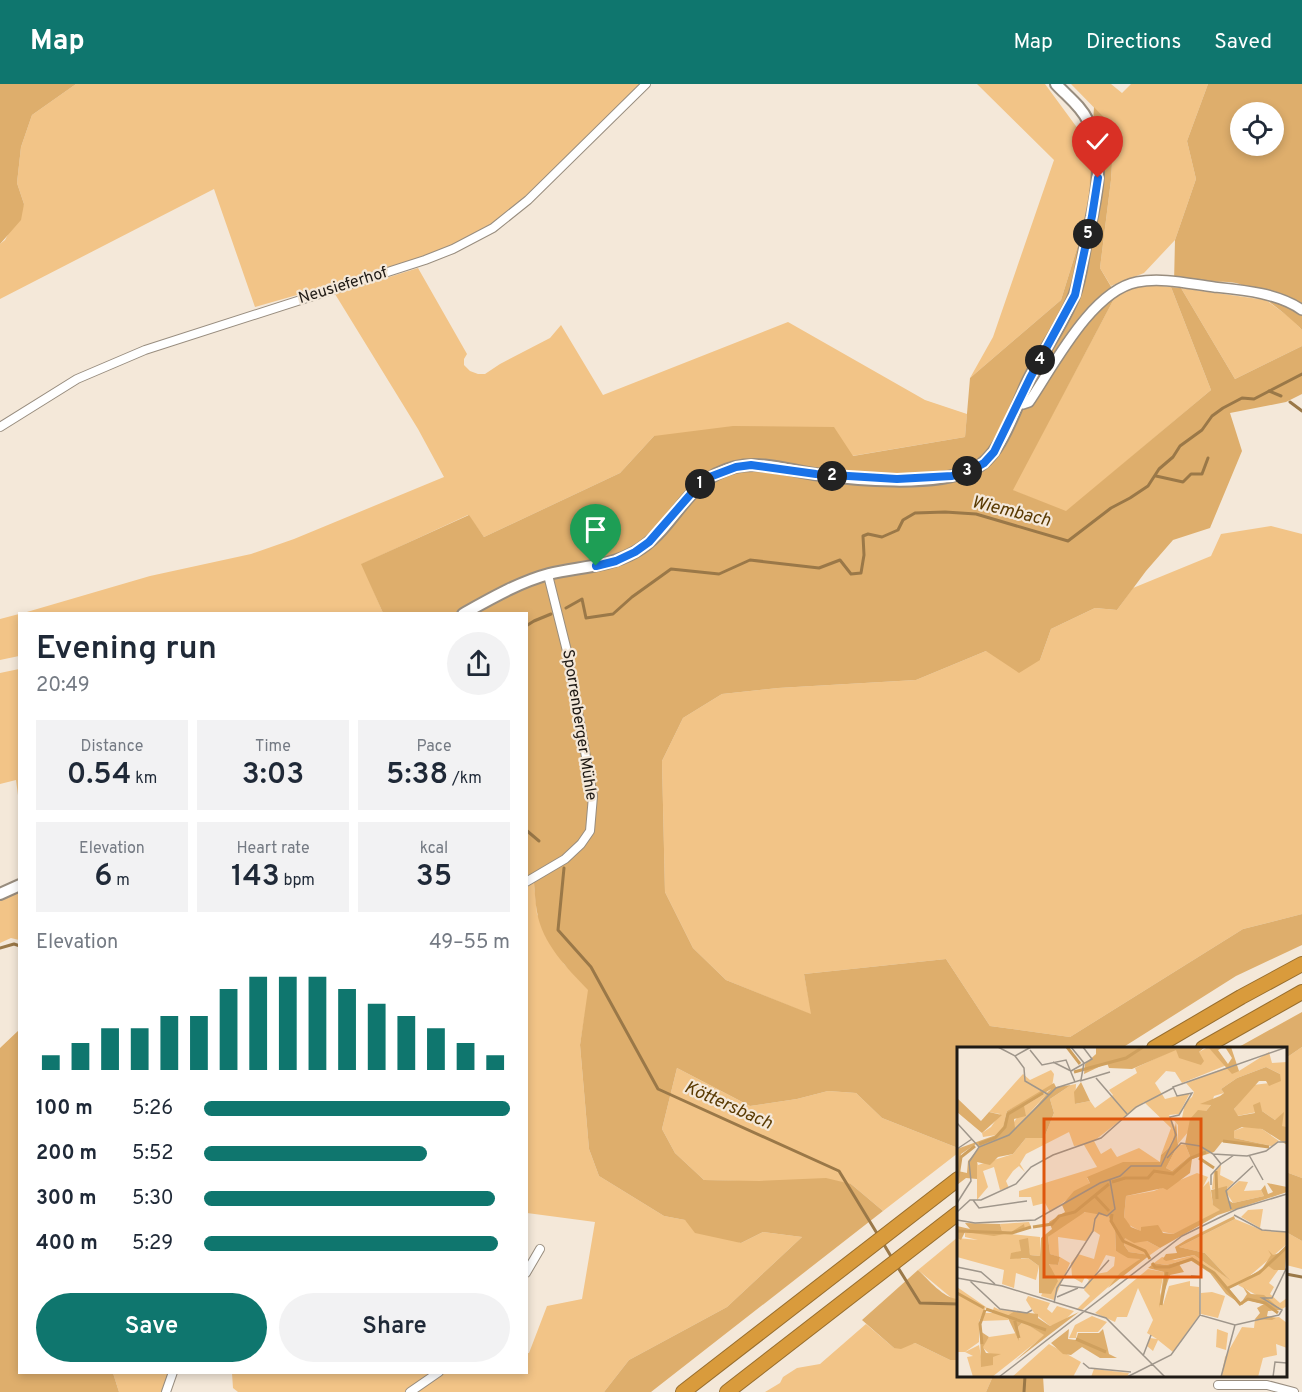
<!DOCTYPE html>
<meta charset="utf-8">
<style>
body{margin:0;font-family:Overpass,sans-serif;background:#f2f2f3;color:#1f2937;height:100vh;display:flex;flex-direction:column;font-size:22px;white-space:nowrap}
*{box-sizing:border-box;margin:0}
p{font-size:20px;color:#747a83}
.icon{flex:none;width:33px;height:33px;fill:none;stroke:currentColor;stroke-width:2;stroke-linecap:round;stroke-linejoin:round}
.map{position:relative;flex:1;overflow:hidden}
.panel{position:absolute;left:18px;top:528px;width:510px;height:762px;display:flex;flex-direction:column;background:#fff;border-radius:0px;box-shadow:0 3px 9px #0003}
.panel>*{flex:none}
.controls{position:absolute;left:1230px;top:18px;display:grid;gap:12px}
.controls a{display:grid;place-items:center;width:54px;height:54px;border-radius:50%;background:#fff;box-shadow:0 3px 9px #0003;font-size:30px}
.pin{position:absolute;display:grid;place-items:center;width:51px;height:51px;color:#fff;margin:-62px -26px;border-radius:50% 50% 50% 0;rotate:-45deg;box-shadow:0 0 6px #0007}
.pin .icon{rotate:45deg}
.km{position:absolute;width:30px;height:30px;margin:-15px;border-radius:50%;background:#222;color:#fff;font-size:16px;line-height:30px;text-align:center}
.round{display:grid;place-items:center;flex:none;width:63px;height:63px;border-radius:32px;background:#f2f2f3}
.headline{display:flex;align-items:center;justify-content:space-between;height:102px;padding:0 18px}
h1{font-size:33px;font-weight:600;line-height:45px}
.figures{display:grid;grid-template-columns:repeat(3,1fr);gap:9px;height:102px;padding:6px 18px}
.figures div{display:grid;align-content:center;border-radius:0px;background:#f2f2f3;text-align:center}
.figures b{font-size:30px;font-weight:600}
.figures small{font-size:16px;font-weight:400}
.figures p{font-size:16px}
.chart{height:168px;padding:12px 18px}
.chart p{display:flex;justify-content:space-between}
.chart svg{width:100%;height:108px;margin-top:6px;stroke:#0f766e;stroke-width:6}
.button{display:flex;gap:12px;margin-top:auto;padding:12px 18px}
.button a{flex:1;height:69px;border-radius:36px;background:#0f766e;color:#fff;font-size:24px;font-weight:600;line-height:69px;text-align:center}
.button a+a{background:#f2f2f3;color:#1f2937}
ul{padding:0 18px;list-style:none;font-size:20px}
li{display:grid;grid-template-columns:96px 72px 1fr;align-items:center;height:45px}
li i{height:15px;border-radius:8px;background:#0f766e}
header{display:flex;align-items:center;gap:36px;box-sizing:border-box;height:84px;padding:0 30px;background:#0f766e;color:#fff}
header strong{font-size:28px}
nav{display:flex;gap:33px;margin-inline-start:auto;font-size:21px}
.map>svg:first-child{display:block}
.green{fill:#f2c487}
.forest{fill:#deae6c;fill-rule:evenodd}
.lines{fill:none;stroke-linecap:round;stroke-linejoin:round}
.stream{stroke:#9a7848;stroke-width:3}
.minor-casing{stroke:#988d7f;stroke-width:10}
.tertiary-casing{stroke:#988d7f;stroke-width:12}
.secondary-casing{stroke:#988d7f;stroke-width:14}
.motorway-casing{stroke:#986e2e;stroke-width:16}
.minor{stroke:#fff;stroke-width:8}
.tertiary{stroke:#fff;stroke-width:9}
.secondary{stroke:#fff;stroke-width:10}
.motorway{stroke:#d99b3c;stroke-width:14}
.route-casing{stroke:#fff;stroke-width:12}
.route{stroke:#1a73e8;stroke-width:8}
.labels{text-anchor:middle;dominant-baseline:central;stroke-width:4.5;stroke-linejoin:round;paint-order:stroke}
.street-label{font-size:16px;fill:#1f1a15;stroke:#f4e8d9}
.water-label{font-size:18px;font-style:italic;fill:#5a3a02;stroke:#f4e8d9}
.inset-river{fill:none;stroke:#cfa05e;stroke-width:3}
.inset-road{fill:none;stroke:#9f968b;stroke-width:1.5}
.view{fill:#de560c;fill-opacity:0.15;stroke:#de560c;stroke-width:3}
.inset-edge{fill:none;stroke:#1f1a15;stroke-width:3}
</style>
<header>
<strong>Map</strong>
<nav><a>Map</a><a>Directions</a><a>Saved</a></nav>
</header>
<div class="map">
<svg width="1302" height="1308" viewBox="0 0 1302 1308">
<rect width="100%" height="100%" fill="#f4e8d9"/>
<g class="green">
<path d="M76,0h566l-114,116 -52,35 -53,24 -168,48 -41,-118 -214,110v-55l5,-4 19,-36 -7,-21 4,-36 11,-32z"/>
<path d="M977,0h68l47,64 -4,65 -27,87 -91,78 23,-41 61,-177z"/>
<path d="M1071,0h40l11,9 9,-9h77l-21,57 9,38 -21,61 -31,33 -33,13 -11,-18 11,-88 3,-52z"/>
<path d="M418,184l49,86 -3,5v6l6,6 8,3h7l15,-10 50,-26 11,-13 42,70 185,-73 137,78 42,14 -2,23 -113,19 -198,-20 -34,37 -136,64 -16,-22 -106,49 21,49 -363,1 130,-38 101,-22 43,-15 150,-62 -26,-48 -83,-135z"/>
<path d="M1150,201l21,2 40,103 -145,122 -54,-22 104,-195 16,-8z"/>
<path d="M1181,204l85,12 26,19 10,11v16l-67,33z"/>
<path d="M1271,442l31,8v380l-59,15 -173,108 -80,-11 -44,-67 -142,15 8,41 -86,-35 -33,-32 -28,-56 -3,-131 21,-43 39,-24 56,-6 138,-8 70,-29 54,9 11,-31 44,-21 22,2 16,-22 78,-32 10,-22z"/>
<path d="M19,530v42l-19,4v-41z"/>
<path d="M19,585h1l-1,134 -3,-23 -16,4v-111z"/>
<path d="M527,799h7l3,31 27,50 25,26 -9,55 9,104 10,27 65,40 21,4 56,23 22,-11 39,5 -75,70 -98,53 -25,32h-366l-5,-4 -1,-15 294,-1 1,-19h2l18,-47 35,-7 13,-77 -68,-9z"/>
<path d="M19,807v49l-8,-2 -11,5v-42z"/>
<path d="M1302,963v131l-16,-6v-114z"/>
<path d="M677,984l73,38 47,-7 31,-8 28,2 26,25 76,30v5l-75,58 -32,-27 -147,-4 -29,-27 -13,-24z"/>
<path d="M1286,1148l16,9v28l-16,-4z"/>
<path d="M958,1153v62l-4,1 -36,-30z"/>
<path d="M866,1240l28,24 21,-5 35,17h8v16h35l-7,16h-221l15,-9 3,-6 14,-9 23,-4z"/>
<path d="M113,1289h56l-6,19h-44z"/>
</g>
<g class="forest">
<path d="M0,0h76l-44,31 -11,32 -4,36 7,21 -3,16 -21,24z"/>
<path d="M1208,0h94v246c-11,-13 -50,-43 -66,-47 -12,-3 -48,0 -62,0l1,-43 21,-61 -9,-38zM1240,28h34v34h-34z"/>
<path d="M1094,23l20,21 -3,52 -11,88 16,27 -103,195 53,21 145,-121 -40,-103 10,1 54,91 67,-33v48l-16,8 -56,11 12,38 -32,77 -37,12 -27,31 -29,39 -22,-2 -44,21 -11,31 -21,13 -33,-22 -70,29 -138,8 -56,6 -39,24 -21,43 3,131 28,56 33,32 85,34 -7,-40 142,-15 44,67 80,11 173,-108 59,-15v31l-66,31 -114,72h-164v100l-76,-30 -26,-25 -28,-2 -31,8 -47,7 -73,-38 -15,61 13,24 29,27 55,1 67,-3 25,6 32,27 -232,181h-47l25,-32 98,-53 75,-70 -39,-5 -22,11 -46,-10 -10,-13 -21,-4 -65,-40 -10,-27 -9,-104 8,-55c-21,-22 -46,-47 -51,-78 -2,-10 -2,-20 -3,-29h-7l-1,-269 -143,-1 -22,-49 108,-49 15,22 136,-64 34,-37 79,-10 101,1 19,29 112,-19 5,-59 91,-78 27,-87z"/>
<path d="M1302,928v35l-16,11v-10h-49z"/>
<path d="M19,946l1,342 93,1 6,19h-119v-344z"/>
<path d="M1286,1088l16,6v63l-16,-9z"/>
<path d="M918,1186c10,9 26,29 40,29v61h-8l-35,-17 -14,6 -7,-1 -32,-28z"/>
<path d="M993,1292h50l1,16h-58z"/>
</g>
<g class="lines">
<g class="stream">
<path d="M1269,307l12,5"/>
<path d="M1290,318l12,9"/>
<path d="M1156,392l27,6 8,-8h11l6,-16"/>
<path d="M566,524l16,-9 4,19 27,-4 19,-17 39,-28 48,5 31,-14 69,8 21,-8 11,14 10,-1 3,-18 -1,-19 5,-2 14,3 16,-7 5,-10 12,-7 30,-1 31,2 92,27 43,-33 19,-10 18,-12 11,-17 14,-12 7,-11 22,-16 10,-14 11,-8 19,-10 12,1 48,-25"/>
<path d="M526,542l8,-5 17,-7"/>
<path d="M526,746l13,11"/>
<path d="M564,784l-6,62 33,37 67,122 181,82 39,64"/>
<path d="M0,864l14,-4 6,2"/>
<path d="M883,1159l9,15"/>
<path d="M897,1182l23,37 38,1"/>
<path d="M1286,1190l16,3"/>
<path d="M1024,1308l1,-16"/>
</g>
<g class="minor-casing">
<g id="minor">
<path d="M0,343l77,-48 68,-29 280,-90 28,-11 40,-21 35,-28 118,-116"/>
<path d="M526,798l39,-23 16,-15 9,-13 3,-35 -26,-145 -19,-76"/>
<path d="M526,1189l14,-24"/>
<path d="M1218,1301h49l27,7"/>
<path d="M166,1308l7,-20"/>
<path d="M410,1308l29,-20"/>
</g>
</g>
<g class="tertiary-casing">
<path id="tertiary" d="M1018,319l5,1 6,-2c24,-35 62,-111 108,-120 25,-5 53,2 77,5 29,3 64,6 88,23"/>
</g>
<g class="secondary-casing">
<g id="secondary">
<path d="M463,530c27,-15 56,-32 86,-40 28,-7 60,-7 86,-22 41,-23 50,-73 100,-85 26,-6 53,3 79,7 43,6 118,13 158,-4 30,-13 43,-63 57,-91 14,-28 33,-53 45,-83 7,-17 8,-35 12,-53 9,-39 21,-84 2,-122 -7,-15 -21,-25 -32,-37"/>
<path d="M0,810l20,-9"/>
</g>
</g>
<g class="motorway-casing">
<g id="motorway">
<path d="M1154,964l87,-51 61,-33"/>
<path d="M1203,964l99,-56"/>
<path d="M683,1308l275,-213"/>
<path d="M727,1308l231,-179"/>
</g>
</g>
<use href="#minor" class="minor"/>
<use href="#tertiary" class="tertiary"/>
<use href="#secondary" class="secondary"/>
<use href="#motorway" class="motorway"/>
</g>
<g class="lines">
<g class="route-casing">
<path id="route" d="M596,482l20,-5 19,-9 14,-10 47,-54 11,-10 29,-11 15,-2 65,9 81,5 55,-3 20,-6 12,-7 10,-11 36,-74 45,-83 17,-79 6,-38"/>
</g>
<use href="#route" class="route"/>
</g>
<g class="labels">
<g class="street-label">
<text transform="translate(343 202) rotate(-17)">Neusieferhof</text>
<text transform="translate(579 641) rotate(81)">Sporrenberger Mühle</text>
</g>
<g class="water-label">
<text transform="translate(1011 428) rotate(14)">Wiembach</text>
<text transform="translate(728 1022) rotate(24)">Köttersbach</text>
</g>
</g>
<g transform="translate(957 963)">
<rect width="330" height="330" fill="#f4e8d9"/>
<path d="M251,0l19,18 -45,18 -7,-11 -9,-1 -11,12 10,16 25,-6 -11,21 -10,1 6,12 -3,18 -11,10 10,-27 -27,-26 -50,39 7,13 10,-6 6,9 22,-9 21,14 -42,4 -31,12 3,5 -40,29 -5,-9 -12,3 -2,-9h-12v-6l78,-24 -13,-22 -10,1 -5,-14 -43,22 -6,10 5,8 -6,-6 -6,5 -7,10 3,7 -9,2 -6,-23 -11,4 5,16 -11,13v-39l1,4 35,-11 13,-16h18l10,-25 -4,-14 21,-14 5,-1 -1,20 15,-3 5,7 18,-13 -4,-5 28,-17 -2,-5 41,-19 23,3zM312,5l3,11 15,-1v72l-5,-7v-9l-7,2 -13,-9 -25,5 -3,-7 19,-24 24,-3 3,-8 -14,-7 -29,11 -16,11 3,4 -10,3 -3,9 -33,39v-19l-6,-7h10l3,-15 7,-6 2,-5 -8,-9 41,-16 12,4zM94,23l3,4 -2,13 -45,24 -4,17 -7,7 -13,2 -1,-4 9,-6 9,-13 -11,-2 34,-38 7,6zM95,42l-10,10 -27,31 -2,-6 11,-18zM292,78l13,4 17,12 -7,5 -38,-8v-7zM228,97l5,12 -18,15 -6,-3 12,-23zM264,118l-1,10 14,7 -6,6 -16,1 2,-18zM240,126l11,4 -5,10 6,-6 4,23 8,6 -4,3 -44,21 -32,-7 1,5 -15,-8 -3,-7 2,-21 28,-5zM282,134l9,1 -4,9 17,-1 3,6 -31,7 -7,-11zM306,162l-3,19 -19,-11 7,-7zM131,164l20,5 7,13 1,22 24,8 -58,51 -5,-1 13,-13 -6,-6 5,-10 -4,-3 -3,6 -10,-6 -1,-14 7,-9 16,5 6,-24 -6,-4 -8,10 -28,-4 1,20 -9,-3 -2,-17 23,-19zM149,208l9,2 -1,9 -7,6 -11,2zM278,172l29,12 23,1v12l-41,35 -19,9 -12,-16 -23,-14 -26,7 -12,-2 8,-6 13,3 19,-5 35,24 -24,-26 -26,-6zM72,175l2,5 -20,5 -9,-1 -2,-7zM23,184l60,6v19l-10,-1 -3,-16 -6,12v8l7,-1 11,8 -3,14 -20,-7 -2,15 -12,-4 2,-14 -47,-13v-19l21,2 -13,-3v-4zM168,191l22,3 13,7 -10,7 -21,-3 -5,-7zM103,210l10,6 -16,37 -13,-4 11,-24 -3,-9 9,2zM310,218l12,4 -10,14 5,4 -4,7 10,9 7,-5v8l-5,3 -44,-24zM191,222l16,3 -4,20 3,13 6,-19 21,-5v5l9,1 1,27 -27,38 -15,-12 -5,11 -6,-5 3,-8 7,1 -10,-6 6,-13 -15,-32 -11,29h-10l-2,5 -20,-9zM0,240l29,20 -7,14v21l-14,10h-8zM255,245l13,4 -7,22 -17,-4v-21zM71,249l22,7 -3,6 5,4 5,-7 17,5 -11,11 -13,4 -16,-13 -8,-13zM37,260l6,3 15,1 -7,9 -27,1 2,-8h9zM135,269l15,6 -9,10h-21l-1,6h-7l6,-13zM322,270l8,6v25l-11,-4 1,11 -14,3 -5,19h-37l4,-20 17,-30 12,1 1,-9zM66,275l22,13 -53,42h-19l-6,-20 6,-1 -8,-4 14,-7 2,11h11l-10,-9 7,-10 28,-4 3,6 -2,-12zM260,282l11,4 -2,17 -10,-3zM92,297l32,18 -8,15h-61zM137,322l35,4 -2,4h-36z" fill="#f2c487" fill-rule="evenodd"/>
<path d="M139,0h109l-6,5 5,9 -3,4 -22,-7 -3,-8 -44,19 -23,-1 -2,-5 -23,11 1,-10 11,-10zM251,0h15l-5,3 10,14 4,-6 -7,-11h6l8,24 -7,3zM309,20l14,7 1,7 -12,5 -3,-5h-7l-25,28 4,7 17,-3 -2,-8 7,-3 2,9 13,9 9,-8 -2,14 4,1 1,18 -25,-16 -20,-2 -8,4v7l38,8 -50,-4 -8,10 -22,7 -2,14 -23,17 -4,-2 -37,8 -2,21 7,10 10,4v-4l17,-2 5,8 10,1 47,-24 -7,-5 -2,-15 16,-4 1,14 5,3 31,-7 -3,-6 4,-5 3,9 5,-2 -6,-9 20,4v5l-69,23 -58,33 -13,-7 -13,2 -9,-5 -1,7 5,7 21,3 -42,33 12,-15 20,-14 -12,-1 -12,-7 -1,-22 -7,-13 -23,-4 -37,25 2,17 10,3 -2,8 -9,-1 9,17 -7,13 -12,-1v-27l-11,-8 -18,1 1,-6 10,-2 -2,-11 9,-2 2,17 10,1 1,-18 11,-9 -3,-7 16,-10 -3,-7 12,-14 16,-8 -3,-6 36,-15h37l1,-7 11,-10 4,-23 2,23 -12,23 6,3 18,-15 -5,-12 5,-25 8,-9 8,1 5,-6 -11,-1 20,-8 4,-3 -3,-4 16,-11zM124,35l9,19 -15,3 -1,-12zM97,36l2,4 15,-2 -21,14 4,14 -10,25h-18l-13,16 -15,3 -8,8 -13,-3v17l-11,-1 -9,7v-36l39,-14 7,-8 4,-16zM94,42l-18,21 -18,18 -1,-9 12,-3 -2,-10zM19,97l3,4 -11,13 -1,12 -9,-2 3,-17zM0,51l24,23 8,-9 13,3 -20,18 -25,-21zM277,169l1,3 -56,28 26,6 25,27 -36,-25 -28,6 -3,-2 3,-5 11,-1 -2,-6 11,-7zM8,176l35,1 2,7 9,1 13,-8 1,6 -31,6 -29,-4 -4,8 -4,-2v-12l13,3zM330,197l-2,26h-11l-7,-5 -10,10 -21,9 26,-15 9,-14 -3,-5 5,5 6,-2zM235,211l23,14 26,31 6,-9 -4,-7 8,7 13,1 17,15 -13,1 -1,5 9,2 -4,2 -17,-1 5,-6 -3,-5 7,-4 -17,-4 -5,5 -16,-11 -16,-21 -20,-13 -11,4 5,8 -14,3 -11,33 5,-36 -16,-4 6,-5 12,2zM58,264l23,3v4l12,8 29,-14 -64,49 29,-26 -21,-13 -5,5 1,14 -12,-25zM112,282l-1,10 8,1 2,-7h21l4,-4 6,25 8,4h-17l-18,-11 -11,8 -8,-1 -12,-11zM23,284l9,6 -6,10 3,6 15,1 -8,3v8l-12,2z" fill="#deae6c" fill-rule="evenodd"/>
<path class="inset-river" d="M110,0l13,17M117,25l52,-14 17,-11M266,94l46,6M22,97l16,-6 10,-11 3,-13 35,-21M242,111l15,10M259,124l1,28M155,135l13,-4h23l6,-7 19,3 18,-16 15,-6M0,136l4,-26 14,-11M138,149l14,15M155,167l-1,7 12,20 22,10 5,8M76,180l19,-3 7,-8 16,-4 34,-28M0,184l55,2 19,-6M195,216l3,4h14l23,-8 22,14 26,31 8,-5 17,4 13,10M271,241l31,-15 28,-26M0,246l27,15M204,258l6,-33M29,262l60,21M57,271l5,20M119,292l30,13M25,297l-2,-20 5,-14"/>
<path class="inset-road" d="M41,0l17,9 16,-9M73,3l12,15 24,-5 9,22M58,9l9,12 1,13 24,14M96,15l18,9M114,24l21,-12 -9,-12M139,31l31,36M123,34l30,-9M0,76l22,24M0,102l15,-10M256,107l8,10 13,-9M292,108l14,25M210,111l14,-15 19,3 13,8 34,2 19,-5 12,-9h9M254,138v-10l10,-11M16,153l6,8 48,-7M0,156l14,-22 -2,-19 10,-15 30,-12 47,-47 25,-8 3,-17 -13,-16M274,162l-5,-18 27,-25M0,165l13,-12h11l35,-16 15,-17 22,-12 48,-17 35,-31 37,-19M277,168l28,15 25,2M0,173l18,3 60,-3 65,-37 20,-7 11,-10h30l15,-31 -6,-18 9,-2 13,-22 -15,3 -4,-9 114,-40M0,220l24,5 14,12M234,229l9,1v38M0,231l45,8 104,32 59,59M13,234l30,28 27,4 5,-3M103,238l24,3 25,-28M100,250l21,-9M97,256l3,-15 36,-57 2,-12 4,-6 8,3 8,-7 -5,-29M322,268l3,-5 -20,-12h10l15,-31M186,309l8,-21M126,316l6,5 42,4M42,330l183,-141 55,-27 50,-15M170,330l44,-22 29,-40 35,10 44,-10M264,330l14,-52M316,330l2,-15 12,1"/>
<path class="view" d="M87,72h157v158h-157z"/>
<rect width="330" height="330" class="inset-edge"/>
</g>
</svg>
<div class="controls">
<a><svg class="icon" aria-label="locate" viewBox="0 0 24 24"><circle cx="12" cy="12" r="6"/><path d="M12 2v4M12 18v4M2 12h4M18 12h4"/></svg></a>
</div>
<div class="pin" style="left:596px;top:482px;background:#1e9e55"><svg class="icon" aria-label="arrive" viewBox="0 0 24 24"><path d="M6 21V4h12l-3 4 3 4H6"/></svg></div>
<div class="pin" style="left:1098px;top:94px;background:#d93025"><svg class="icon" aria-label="check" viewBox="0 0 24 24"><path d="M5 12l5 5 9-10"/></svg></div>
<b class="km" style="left:700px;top:400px">1</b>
<b class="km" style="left:832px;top:392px">2</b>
<b class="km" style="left:967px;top:387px">3</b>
<b class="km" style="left:1040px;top:276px">4</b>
<b class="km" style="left:1088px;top:150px">5</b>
<section class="panel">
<div class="headline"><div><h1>Evening run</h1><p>20:49</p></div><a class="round"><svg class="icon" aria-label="share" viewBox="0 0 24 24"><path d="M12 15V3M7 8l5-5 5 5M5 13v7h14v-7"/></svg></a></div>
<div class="figures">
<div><p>Distance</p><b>0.54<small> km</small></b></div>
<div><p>Time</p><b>3:03</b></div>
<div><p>Pace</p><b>5:38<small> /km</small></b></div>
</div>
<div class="figures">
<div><p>Elevation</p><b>6<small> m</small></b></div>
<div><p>Heart rate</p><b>143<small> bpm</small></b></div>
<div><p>kcal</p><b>35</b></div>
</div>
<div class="chart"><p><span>Elevation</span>49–55 m</p>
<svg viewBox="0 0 160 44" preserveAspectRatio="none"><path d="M5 44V38M15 44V33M25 44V27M35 44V27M45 44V22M55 44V22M65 44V11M75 44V6M85 44V6M95 44V6M105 44V11M115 44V17M125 44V22M135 44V27M145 44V33M155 44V38"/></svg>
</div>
<ul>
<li><b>100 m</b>5:26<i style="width:100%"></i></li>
<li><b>200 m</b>5:52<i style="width:73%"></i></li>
<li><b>300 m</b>5:30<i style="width:95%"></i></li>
<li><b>400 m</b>5:29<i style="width:96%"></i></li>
</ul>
<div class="button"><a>Save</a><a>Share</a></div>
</section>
</div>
